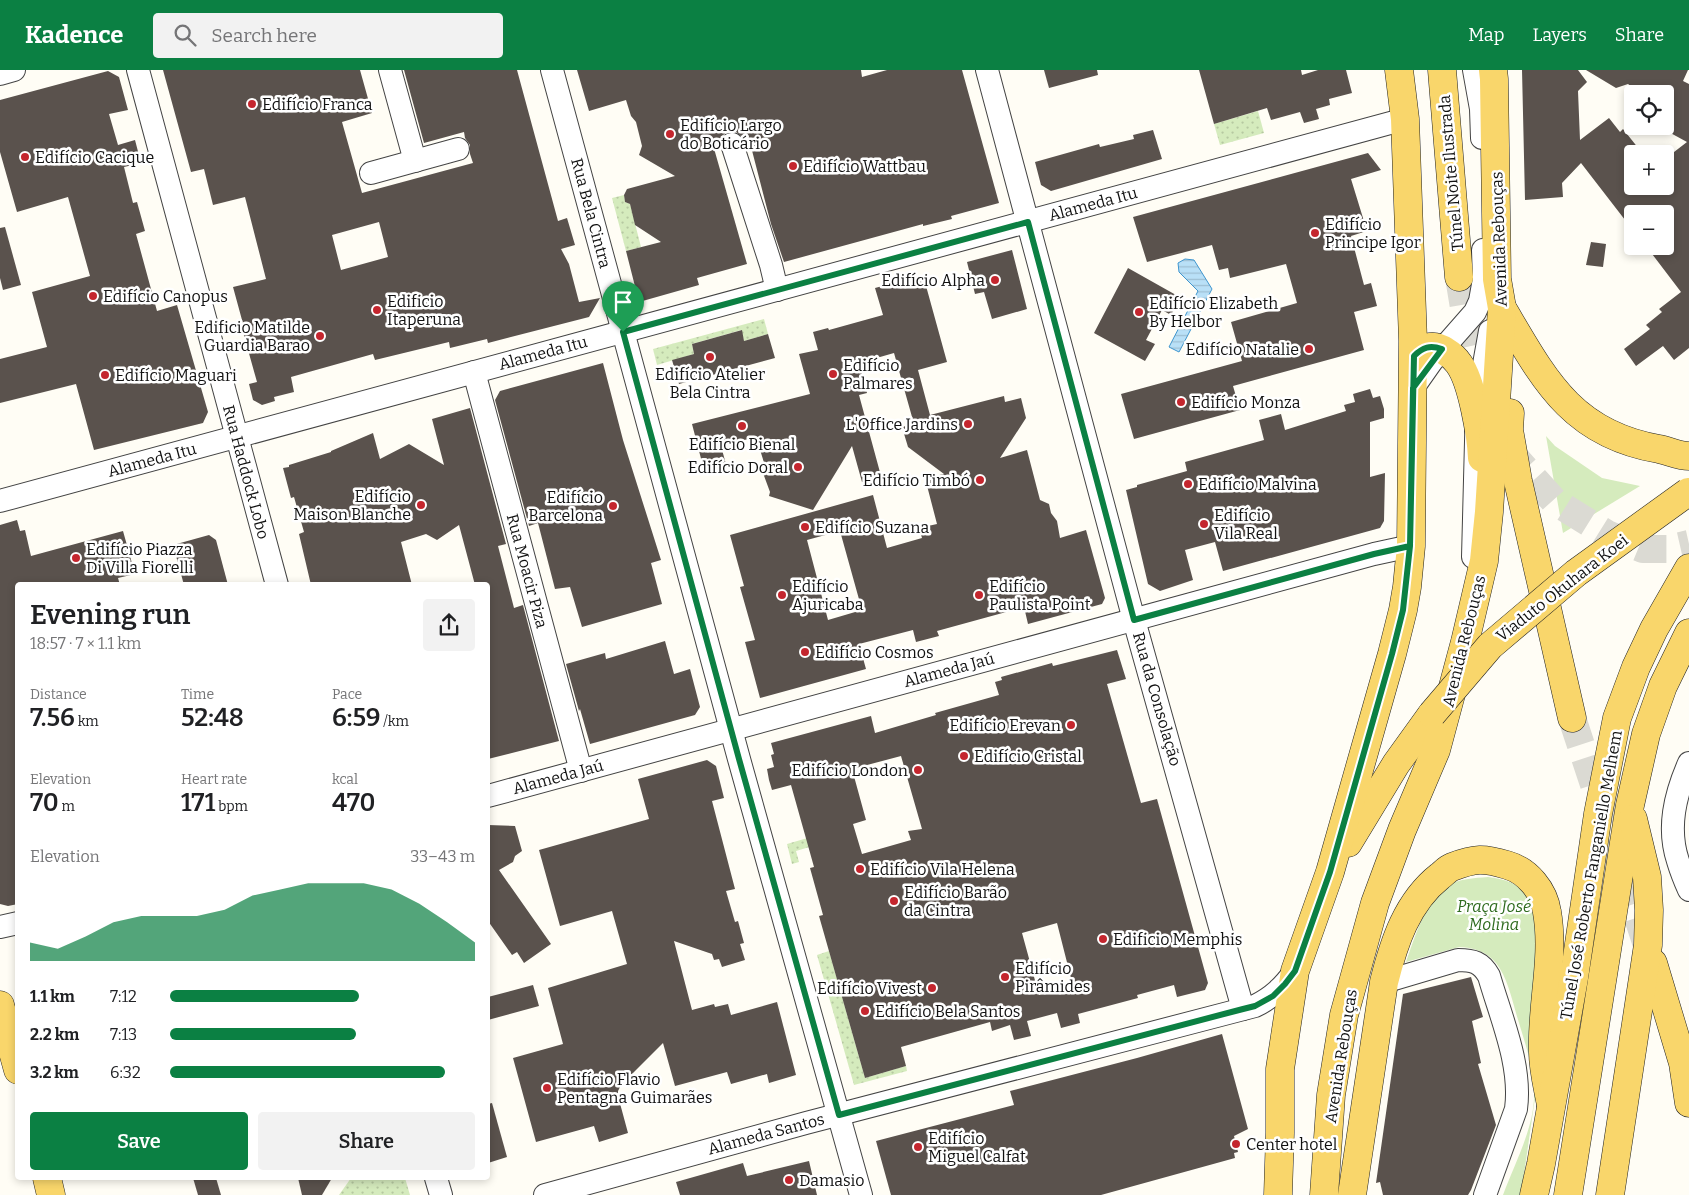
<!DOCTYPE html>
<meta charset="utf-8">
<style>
body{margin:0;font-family:Bitter,serif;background:#f2f2f2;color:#202124;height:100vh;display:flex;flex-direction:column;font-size:19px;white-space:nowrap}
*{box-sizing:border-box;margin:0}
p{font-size:16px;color:#757577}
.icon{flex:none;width:28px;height:28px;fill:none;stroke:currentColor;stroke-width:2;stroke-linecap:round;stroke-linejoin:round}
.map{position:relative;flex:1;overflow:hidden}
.sheet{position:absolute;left:15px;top:512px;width:475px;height:598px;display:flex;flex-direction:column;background:#fff;border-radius:5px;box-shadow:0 2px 8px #0003}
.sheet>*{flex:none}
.tools{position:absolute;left:1624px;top:15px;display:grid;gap:10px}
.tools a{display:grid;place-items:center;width:50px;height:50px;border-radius:5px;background:#fff;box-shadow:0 2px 8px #0003;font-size:25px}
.pin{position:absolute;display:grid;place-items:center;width:42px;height:42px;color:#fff;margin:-51px -21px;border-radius:50% 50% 50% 0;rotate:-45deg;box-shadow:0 0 5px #0007}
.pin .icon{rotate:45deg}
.round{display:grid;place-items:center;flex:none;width:52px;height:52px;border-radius:5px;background:#f2f2f2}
.overview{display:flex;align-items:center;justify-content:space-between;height:85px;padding:0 15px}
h1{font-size:28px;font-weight:600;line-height:38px}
.figures{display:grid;grid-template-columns:repeat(3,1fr);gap:8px;height:85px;padding:5px 15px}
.figures div{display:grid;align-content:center}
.figures b{font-size:25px;font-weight:600}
.figures small{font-size:14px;font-weight:400}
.figures p{font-size:14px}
.chart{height:140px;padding:10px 15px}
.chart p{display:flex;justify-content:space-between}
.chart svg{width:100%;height:90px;margin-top:5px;fill:#0b8043;opacity:.7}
.cta{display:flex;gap:10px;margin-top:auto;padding:10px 15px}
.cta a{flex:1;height:58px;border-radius:5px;background:#0b8043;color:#fff;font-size:20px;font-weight:600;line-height:58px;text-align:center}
.cta a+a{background:#f2f2f2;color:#202124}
ul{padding:0 15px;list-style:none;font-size:16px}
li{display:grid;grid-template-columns:80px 60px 1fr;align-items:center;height:38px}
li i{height:12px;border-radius:6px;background:#0b8043}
header{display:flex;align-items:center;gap:30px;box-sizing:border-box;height:70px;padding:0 25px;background:#0b8043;color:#fff}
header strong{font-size:24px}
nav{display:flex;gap:28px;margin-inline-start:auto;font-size:18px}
.search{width:350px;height:45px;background:#f2f2f2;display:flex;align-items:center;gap:12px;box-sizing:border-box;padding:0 18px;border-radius:5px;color:#757577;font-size:19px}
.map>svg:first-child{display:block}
.grass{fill:url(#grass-dots)}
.park{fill:#d5ebbd}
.water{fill:url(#water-rules);stroke:#3f96cf}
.building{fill:#5a524d;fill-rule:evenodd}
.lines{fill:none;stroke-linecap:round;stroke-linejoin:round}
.major-tunnel{stroke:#dbdad3;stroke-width:28;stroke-dasharray:28 14;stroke-linecap:butt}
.minor-casing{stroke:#444;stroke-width:24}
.major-casing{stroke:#222;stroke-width:29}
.minor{stroke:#fff;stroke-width:22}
.major{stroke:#f9d66b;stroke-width:28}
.major-bridge-casing{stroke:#222;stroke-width:29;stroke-linecap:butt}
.major-bridge{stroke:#f9d66b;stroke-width:28}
.route-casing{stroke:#fff;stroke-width:10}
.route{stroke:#0b8043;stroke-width:6}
.poi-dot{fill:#c4262e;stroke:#fff;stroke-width:2}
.labels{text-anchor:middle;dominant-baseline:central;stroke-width:5;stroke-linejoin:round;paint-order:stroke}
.poi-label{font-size:16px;fill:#111;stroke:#fff;text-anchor:start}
.street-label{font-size:16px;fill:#111;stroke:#fff}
.park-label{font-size:16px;font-style:italic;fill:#2f6b1f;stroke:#fff}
</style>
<header>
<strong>Kadence</strong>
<div class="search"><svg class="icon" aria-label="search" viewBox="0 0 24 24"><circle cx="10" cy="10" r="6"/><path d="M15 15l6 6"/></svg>Search here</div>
<nav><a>Map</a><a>Layers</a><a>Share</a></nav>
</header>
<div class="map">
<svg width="1689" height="1125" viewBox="0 0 1689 1125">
<defs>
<pattern id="grass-dots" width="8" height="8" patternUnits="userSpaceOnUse" patternTransform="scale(1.25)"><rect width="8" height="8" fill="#d5ebbd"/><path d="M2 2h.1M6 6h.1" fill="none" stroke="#b6c8a1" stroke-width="1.8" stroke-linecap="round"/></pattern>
<pattern id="water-rules" width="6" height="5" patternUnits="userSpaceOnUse" patternTransform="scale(1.25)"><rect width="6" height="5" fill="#b9e0f7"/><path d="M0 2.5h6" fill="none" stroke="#9ebfd3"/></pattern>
</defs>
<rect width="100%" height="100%" fill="#fffdf5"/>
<g class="grass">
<path d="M1258,41l6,22 -44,12 -6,-21z"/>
<path d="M624,125l1,7 5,2 11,43 -15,4 -14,-53z"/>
<path d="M764,249l4,15 -24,7 -3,-11 -49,14 2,10 -37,11 -4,-16z"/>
<path d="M821,764l2,9 -27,8 3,11 -7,2 -5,-20z"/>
<path d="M829,881l36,127 41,-12 1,5 -53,14 -37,-130z"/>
<path d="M351,1108h54l5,17h-71z"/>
</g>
<g class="park">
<path d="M1546,366l9,10 47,32 38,8 -77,47z"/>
<path d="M1488,807c28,3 35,12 51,33l-3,181 -15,104h-18c10,-27 26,-58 30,-86 5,-33 -8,-65 -17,-96 -5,-17 -9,-36 -20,-50 -9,-11 -23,-16 -37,-16l-53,15c7,-20 21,-65 40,-76 13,-7 28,-8 42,-9z"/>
</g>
<path class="water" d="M1185,189l9,1 18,29 -33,63 -10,-5 29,-56 -19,-19 -1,-9z"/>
<g class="building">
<path d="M163,0h197l12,43 -30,9 20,71 111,-30 -3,-9v-9l-5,-7 -1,-6 -40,11 -20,-73h113l41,151 9,-3 8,27 -14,4 8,15 10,38 21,-4 -11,19 -101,26 -1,-4 -37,9 -1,-6 -74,18 -2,-6 -82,23 3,15 -20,5 1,4 -13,4 -9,-5 -4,-16 8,-2 -14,-50 2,-1 -12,-44 33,-8 -21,-82 -32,8 -9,-36 -13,3zM379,152l9,35 -47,13 -9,-35z"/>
<path d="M577,0h284l1,7 25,-7h75l37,133 -48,13 1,3 -29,7v-2l-139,38 -13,-38 -23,-89 -6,2 -7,-6h-7l-6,5 -3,7 -6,2 34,119 -50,14 2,7 -60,17 -13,-51 35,-9 -26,-17 -5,-21 -5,-2 -1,-7 3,-6 48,-13 -36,-21 3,-9 -6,-24 -5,-6 -5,-16 -37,11z"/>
<path d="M1044,0h53l1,5 -49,13z"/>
<path d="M1199,0h102l1,5 16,-5h28l6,23 -23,6 1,6 -14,4 3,10 -15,4 -4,-11 -29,8 -4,-12 -53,16z"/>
<path d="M1522,0h56l9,12 -9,9 2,49 29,-22 11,14 3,-3 20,25h-11v32h33v-27l22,-17 -22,-12v-36h-24l-13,-10 -12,4 -30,-18h102l-5,11 6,3v264l-15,12 -11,-14 -27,20 -12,-17 26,-20 -4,-4 16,-13 -3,-3 22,-17 -35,-46h19v-32h-33v15l-51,-66 -19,20 1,14 -38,3z"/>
<path d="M108,1l11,6 9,33 -19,4 9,31 17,-5 6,23 -17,4 9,36 4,-1 8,29 -9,3 21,77 20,-6 31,107 -5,11 -109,27 -18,-66 -76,19v-44l47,-12 -15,-55 58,-16 -22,-79 -51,15 -17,-60v-52z"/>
<path d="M1153,60l9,29 -111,32 -10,-6 -6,-23 64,-18 1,3 34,-8 -1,-4z"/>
<path d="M1368,83l13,17 -30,9 16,52 -16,5 13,49 7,-2 6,23 -23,6 10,38 -131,36 7,24 -106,29 -13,-45 121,-33 -11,-39 66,-19 -11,-39 -56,14 -2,-10 -9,2 -7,-25 -65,17 -14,-45z"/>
<path d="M5,157l16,58 -18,5 -3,-12v-50z"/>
<path d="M1591,172l15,2 -3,23 -17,-2z"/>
<path d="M1012,180l15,59 -35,10 -8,-27 -9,2 -8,-32z"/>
<path d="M1128,198l48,27 3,6 -8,14 -9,-5 -16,30 9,4 -10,17 -51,-28z"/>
<path d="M923,205l24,87 -29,8 12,45 74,-19 1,6 16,-4 5,20 -26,40 27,-8 13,50 9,4 2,9 6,8 3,17 26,-8 19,68 -3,6 -74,20 -4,-17 -87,24 2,5 -23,6 -3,-12 -54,14 7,25 -106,29 -15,-56 10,-2 -15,-53 4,-1 -14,-51 143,-40 14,53 35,-10 -3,-10 18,-4 -12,-46 19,-4 -36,-27 -6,-20 12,-3 -20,-71 -35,10 8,30 -8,2 22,81 -19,6 -10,-36 -39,64 -44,-14 1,-4 -7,-19 3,-4 -10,-32 -35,9 6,22 -22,6 -13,-50 118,-30 -11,-40 19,-4 -5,-18 15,-4 1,2 54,-15 -8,-27zM840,461l22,79 -34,10 -21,-80z"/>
<path d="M742,260l2,11 24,-7 7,24 -96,26 -7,-24 22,-6 -2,-10z"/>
<path d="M603,293l20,77 38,120 -10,3 11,41 -80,23 -12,-40 -15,2 -17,-66 -9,3 -34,-126 5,-9z"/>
<path d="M1370,319l3,9 7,-2 4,13v9l-14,4v55l15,-4 -1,48 -4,7 -157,43 -8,-29 -30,8 8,30 -33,11 -12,-7 -22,-94 11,-3v-2l50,-14 -2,-9 79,-22 -5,-20 22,-6 4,16 61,-19 -2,-6 11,-3 -2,-8z"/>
<path d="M470,338l36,136 -8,2 16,62 9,-3 36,136 -71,18v-174h-13l-16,-60 -22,15 -11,-6 -25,8 11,43h-101l-12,-51 5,-2 -10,-35 -3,1 -8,-30 6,-1v-2l42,-13v-1l42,-18 7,26 29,-15 35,21 -12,-46z"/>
<path d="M17,450l3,11 5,-1 6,26 92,-25 12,43 -17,4 2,7h-102v319l-10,2 -8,-2v-379z"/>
<path d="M209,465l7,5 12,45h-44l-11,-40z"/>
<path d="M665,571l9,33 16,-5 10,38 -5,8 -105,29 -10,-35 -1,2 -13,-47 39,-11 1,6z"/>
<path d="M1117,580l9,29 -19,5 34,119 16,-4 51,184 -3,7 -28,7 -3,-12 -37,10 1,3 -60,16 2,9 -19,5 -4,-15 -30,8 4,15 -17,4 -4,-15 -18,6 -2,-9 -89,25 5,19 -41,12 -46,-162 4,-1 -13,-47 4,-1 -23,-82 -19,5 -3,-10 -2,-11 7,-2 -3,-12 3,-1 -3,-11 100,-27 4,17 61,-18 -1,-2 64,-18 -4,-13 7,-2 -1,-3 51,-14 1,3zM901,686l21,73 -14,2 3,9 -49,14 -9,-30 13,-4 -14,-51zM1057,853l16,63 -34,9 -17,-62z"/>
<path d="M707,690l9,6 8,32 -12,3 23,88 -9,2 9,31 3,-1 6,22 -4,1 5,16 -23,7 -3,-8 -5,1 -2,-6 -38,-13 18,69 22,-6 1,3 13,-3 3,11 46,-13 19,73 -27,8 -2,-9 -36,10 -4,-12 -52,14 -12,-43 -42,42 -3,6v5l10,37 -29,9 -5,-16 -58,16 -23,-84 50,-14 -15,-56 79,-24 -15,-53 -52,15 -21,-76 110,-31 -11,-40z"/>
<path d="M488,755l27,1 7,25 -7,5 -2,6 -14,8 52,74 -27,19 -7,-11 -5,3 -24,-34z"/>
<path d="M1471,907l12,40 -11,4 9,42 -3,1 18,61 -25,65 -3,5h-85l-3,-13 -4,1 27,-189z"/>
<path d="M533,915l6,21 -51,14v-23z"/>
<path d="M1222,964l26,95 -14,7 4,16 -4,1 1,5 -134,37h-210l-15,-54 138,-36 -4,-14 127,-33z"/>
<path d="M492,1033l15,54 -19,6v-59z"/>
<path d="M809,1091l8,34h-137l-4,-13 67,-19 4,13z"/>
<path d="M193,1108h23l5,17h-23z"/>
<path d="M298,1108h34l-10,17h-20z"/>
</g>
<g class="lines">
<g class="major-tunnel">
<path d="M1459,207l11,67 12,52"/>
<path d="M1508,377l3,6 43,48 53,33 36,15h24l22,-5"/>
<path d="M1572,648l75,227"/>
</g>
<g class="minor-casing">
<g id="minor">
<path d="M138,0l139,515"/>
<path d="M390,0l25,91"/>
<path d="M552,0l187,689 122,436"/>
<path d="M987,0l147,550 109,389"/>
<path d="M1474,0l7,39 1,29"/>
<path d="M0,4l14,-4"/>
<path d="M732,74l39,121 6,25"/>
<path d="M371,103l87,-24"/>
<path d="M474,302l107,399"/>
<path d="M1413,318l19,-27 43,-49 5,-11 4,-22 -1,-29"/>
<path d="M0,431l1405,-382"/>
<path d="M1473,487l4,-154 13,-72"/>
<path d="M1689,693c-14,32 -22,65 -11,98 3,10 7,20 11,29"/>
<path d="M488,726l886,-242 37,-8"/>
<path d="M0,857l18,-4"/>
<path d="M1384,912l74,-22c15,0 23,2 31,16 12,42 33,89 27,133l-31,86"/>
<path d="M436,1108l5,17"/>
<path d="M545,1125l261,-72 449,-117c18,-9 28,-19 40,-35"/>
</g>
</g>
<g class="major-casing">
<g id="major">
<path d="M1442,0l17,207"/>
<path d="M1502,238c42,71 69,126 157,141 10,2 20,7 30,7"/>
<path d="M1414,286c9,-9 19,-13 31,-5 5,3 10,7 14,13 13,18 22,71 23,94"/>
<path d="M1510,343l-1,17 9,51 54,237"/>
<path d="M1348,773l48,-79 36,-50"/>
<path d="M1653,893l30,100 6,40"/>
<path d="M0,935l18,65"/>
<path d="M47,1108l4,17"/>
<path d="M1278,1125l2,-62v-64l15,-98 35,-99 62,-218 11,-44 4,-23 4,-41 2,-205 -8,-222 -6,-49"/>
<path d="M1324,1125l7,-100 13,-80 31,-112 27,-73 34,-80 29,-108 19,-81 5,-49 13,-204 -5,-29 -3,-200 -1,-9"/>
<path d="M1352,1125l32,-213c10,-40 23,-80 56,-106 4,-3 7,-7 12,-9 23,-9 32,-9 55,-2 21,6 37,26 40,47 8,46 -6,94 -4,140 0,18 5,36 8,53"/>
<path d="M1534,1125l7,-31 33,-186 24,-164 19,-96 19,-51 18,-38 35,-61"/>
<path d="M1568,1125l62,-390 16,-71 17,-48 26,-53"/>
<path d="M1610,1125l38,-250 1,-35 -2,-33 -14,-58"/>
</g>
</g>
<use href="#minor" class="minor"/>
<use href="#major" class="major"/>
<g class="major-bridge-casing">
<path id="major-bridge" d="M1432,644l58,-68 86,-73 112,-81"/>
</g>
<use href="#major-bridge" class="major-bridge"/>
</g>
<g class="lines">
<g class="route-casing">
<path id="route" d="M623,262l116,427 100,356 404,-106 12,-3 18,-10 12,-12 10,-13 35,-99 62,-218 11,-44 7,-64 4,-190c9,-9 16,-11 28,-7l-29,39 -3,158 -36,8 -240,66 -106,-398 -405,110"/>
</g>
<use href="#route" class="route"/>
</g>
<g class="poi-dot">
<circle cx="252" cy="34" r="5"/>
<circle cx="670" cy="64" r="5"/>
<circle cx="25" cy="87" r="5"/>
<circle cx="793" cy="96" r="5"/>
<circle cx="1315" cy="163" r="5"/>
<circle cx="995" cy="210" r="5"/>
<circle cx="93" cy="226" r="5"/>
<circle cx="377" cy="240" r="5"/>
<circle cx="1139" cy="242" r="5"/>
<circle cx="320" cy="266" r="5"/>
<circle cx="1309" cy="279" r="5"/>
<circle cx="710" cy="287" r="5"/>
<circle cx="833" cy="304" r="5"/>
<circle cx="105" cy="305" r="5"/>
<circle cx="1181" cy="332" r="5"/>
<circle cx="968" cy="354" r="5"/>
<circle cx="742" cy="356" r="5"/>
<circle cx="798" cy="397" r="5"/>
<circle cx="980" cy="410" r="5"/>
<circle cx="1188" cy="414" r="5"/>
<circle cx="421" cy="435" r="5"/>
<circle cx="613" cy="436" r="5"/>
<circle cx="1204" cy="454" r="5"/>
<circle cx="805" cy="457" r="5"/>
<circle cx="76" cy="488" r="5"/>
<circle cx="782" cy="525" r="5"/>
<circle cx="979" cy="525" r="5"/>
<circle cx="805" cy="582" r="5"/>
<circle cx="1071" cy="655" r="5"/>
<circle cx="964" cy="686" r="5"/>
<circle cx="918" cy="700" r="5"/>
<circle cx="860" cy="799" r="5"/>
<circle cx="894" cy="831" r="5"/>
<circle cx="1103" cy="869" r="5"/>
<circle cx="1005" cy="907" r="5"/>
<circle cx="932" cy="918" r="5"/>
<circle cx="865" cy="941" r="5"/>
<circle cx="547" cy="1018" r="5"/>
<circle cx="1236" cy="1074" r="5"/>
<circle cx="918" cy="1077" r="5"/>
<circle cx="789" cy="1110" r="5"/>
</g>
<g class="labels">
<g class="poi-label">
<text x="262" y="34">Edifício Franca</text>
<text x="680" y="55">Edifício Largo<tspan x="680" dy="18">do Boticário</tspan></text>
<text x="35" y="87">Edifício Cacique</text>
<text x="803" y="96">Edifício Wattbau</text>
<text x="1325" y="154">Edifício<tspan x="1325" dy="18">Principe Igor</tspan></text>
<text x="985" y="210" text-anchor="end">Edifício Alpha</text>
<text x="103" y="226">Edifício Canopus</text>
<text x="387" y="231">Edificio<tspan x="387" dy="18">Itaperuna</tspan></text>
<text x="1149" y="233">Edifício Elizabeth<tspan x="1149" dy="18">By Helbor</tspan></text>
<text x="310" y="257" text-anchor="end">Edificio Matilde<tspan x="310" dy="18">Guardia Barao</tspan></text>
<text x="1299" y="279" text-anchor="end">Edifício Natalie</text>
<text x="843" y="295">Edifício<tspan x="843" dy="18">Palmares</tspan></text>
<text x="710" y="304" text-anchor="middle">Edifício Atelier<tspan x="710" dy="18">Bela Cintra</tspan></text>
<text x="115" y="305">Edifício Maguari</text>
<text x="1191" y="332">Edifício Monza</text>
<text x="958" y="354" text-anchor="end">L'Office Jardins</text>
<text x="742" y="374" text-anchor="middle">Edifício Bienal</text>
<text x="788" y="397" text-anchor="end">Edifício Doral</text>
<text x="970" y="410" text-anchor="end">Edifício Timbó</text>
<text x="1198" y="414">Edifício Malvina</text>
<text x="411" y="426" text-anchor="end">Edifício<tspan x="411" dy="18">Maison Blanche</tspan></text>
<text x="603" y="427" text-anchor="end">Edifício<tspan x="603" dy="18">Barcelona</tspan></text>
<text x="1214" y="445">Edifício<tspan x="1214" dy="18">Vila Real</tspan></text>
<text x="815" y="457">Edifício Suzana</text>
<text x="86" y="479">Edifício Piazza<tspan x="86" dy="18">Di Villa Fiorelli</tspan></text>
<text x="792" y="516">Edifício<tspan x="792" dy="18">Ajuricaba</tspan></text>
<text x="989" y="516">Edifício<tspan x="989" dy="18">Paulista Point</tspan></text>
<text x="815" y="582">Edifício Cosmos</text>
<text x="1061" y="655" text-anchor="end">Edifício Erevan</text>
<text x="974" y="686">Edifício Cristal</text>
<text x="908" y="700" text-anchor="end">Edifício London</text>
<text x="870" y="799">Edifício Vila Helena</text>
<text x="904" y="822">Edifício Barão<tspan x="904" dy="18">da Cintra</tspan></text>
<text x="1113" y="869">Edificio Memphis</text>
<text x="1015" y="898">Edifício<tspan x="1015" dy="18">Pirâmides</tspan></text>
<text x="922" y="918" text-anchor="end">Edifício Vivest</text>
<text x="875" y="941">Edifício Bela Santos</text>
<text x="557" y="1009">Edifício Flavio<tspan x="557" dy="18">Pentagna Guimarães</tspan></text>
<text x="928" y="1068">Edifício<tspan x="928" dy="18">Miguel Calfat</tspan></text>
<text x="1246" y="1074">Center hotel</text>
<text x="799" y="1110">Damasio</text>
</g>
<g class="street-label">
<text transform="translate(1451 103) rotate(-95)">Túnel Noite Ilustrada</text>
<text transform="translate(1093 134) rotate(-15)">Alameda Itu</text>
<text transform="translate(591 143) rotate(75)">Rua Bela Cintra</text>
<text transform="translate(1499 169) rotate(-92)">Avenida Rebouças</text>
<text transform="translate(543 283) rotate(-15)">Alameda Itu</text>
<text transform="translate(152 390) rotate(-15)">Alameda Itu</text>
<text transform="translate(246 402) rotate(75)">Rua Haddock Lobo</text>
<text transform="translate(527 501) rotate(75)">Rua Moacir Piza</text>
<text transform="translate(1562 518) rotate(-38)">Viaduto Okuhara Koei</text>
<text transform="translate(1464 571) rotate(-76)">Avenida Rebouças</text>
<text transform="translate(949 600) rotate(-15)">Alameda Jaú</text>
<text transform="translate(1157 629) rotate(74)">Rua da Consolação</text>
<text transform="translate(558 707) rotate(-15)">Alameda Jaú</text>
<text transform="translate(1591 805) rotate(-80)">Túnel José Roberto Fanganiello Melhem</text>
<text transform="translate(1341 986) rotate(-81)">Avenida Rebouças</text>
<text transform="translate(766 1064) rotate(-15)">Alameda Santos</text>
</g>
<g class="park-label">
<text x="1494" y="836">Praça José<tspan x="1494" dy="18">Molina</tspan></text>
</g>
</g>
</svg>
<div class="tools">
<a><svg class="icon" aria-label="locate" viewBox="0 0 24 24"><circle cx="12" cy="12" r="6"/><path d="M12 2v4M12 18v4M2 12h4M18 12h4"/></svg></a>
<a>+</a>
<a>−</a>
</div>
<div class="pin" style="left:623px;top:262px;background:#1e9e55"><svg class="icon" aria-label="arrive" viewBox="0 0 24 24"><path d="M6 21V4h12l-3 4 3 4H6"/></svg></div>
<section class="sheet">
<div class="overview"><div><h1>Evening run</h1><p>18:57 · 7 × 1.1 km</p></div><a class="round"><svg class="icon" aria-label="share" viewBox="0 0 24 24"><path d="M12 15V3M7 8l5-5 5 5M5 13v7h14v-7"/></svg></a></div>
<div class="figures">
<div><p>Distance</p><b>7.56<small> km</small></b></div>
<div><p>Time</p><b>52:48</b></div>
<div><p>Pace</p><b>6:59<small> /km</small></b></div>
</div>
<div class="figures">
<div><p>Elevation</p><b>70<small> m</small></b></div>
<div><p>Heart rate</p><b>171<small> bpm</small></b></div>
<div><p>kcal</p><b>470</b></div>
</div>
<div class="chart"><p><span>Elevation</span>33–43 m</p>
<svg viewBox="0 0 160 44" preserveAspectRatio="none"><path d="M0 44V35L10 38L20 32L30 25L40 22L50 22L60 22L70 19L80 12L90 9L100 6L110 6L120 6L130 9L140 16L150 25L160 35V44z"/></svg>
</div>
<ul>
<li><b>1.1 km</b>7:12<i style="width:62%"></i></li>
<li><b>2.2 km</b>7:13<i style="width:61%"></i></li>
<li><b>3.2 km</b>6:32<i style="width:90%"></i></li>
</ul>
<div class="cta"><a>Save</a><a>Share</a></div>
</section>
</div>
